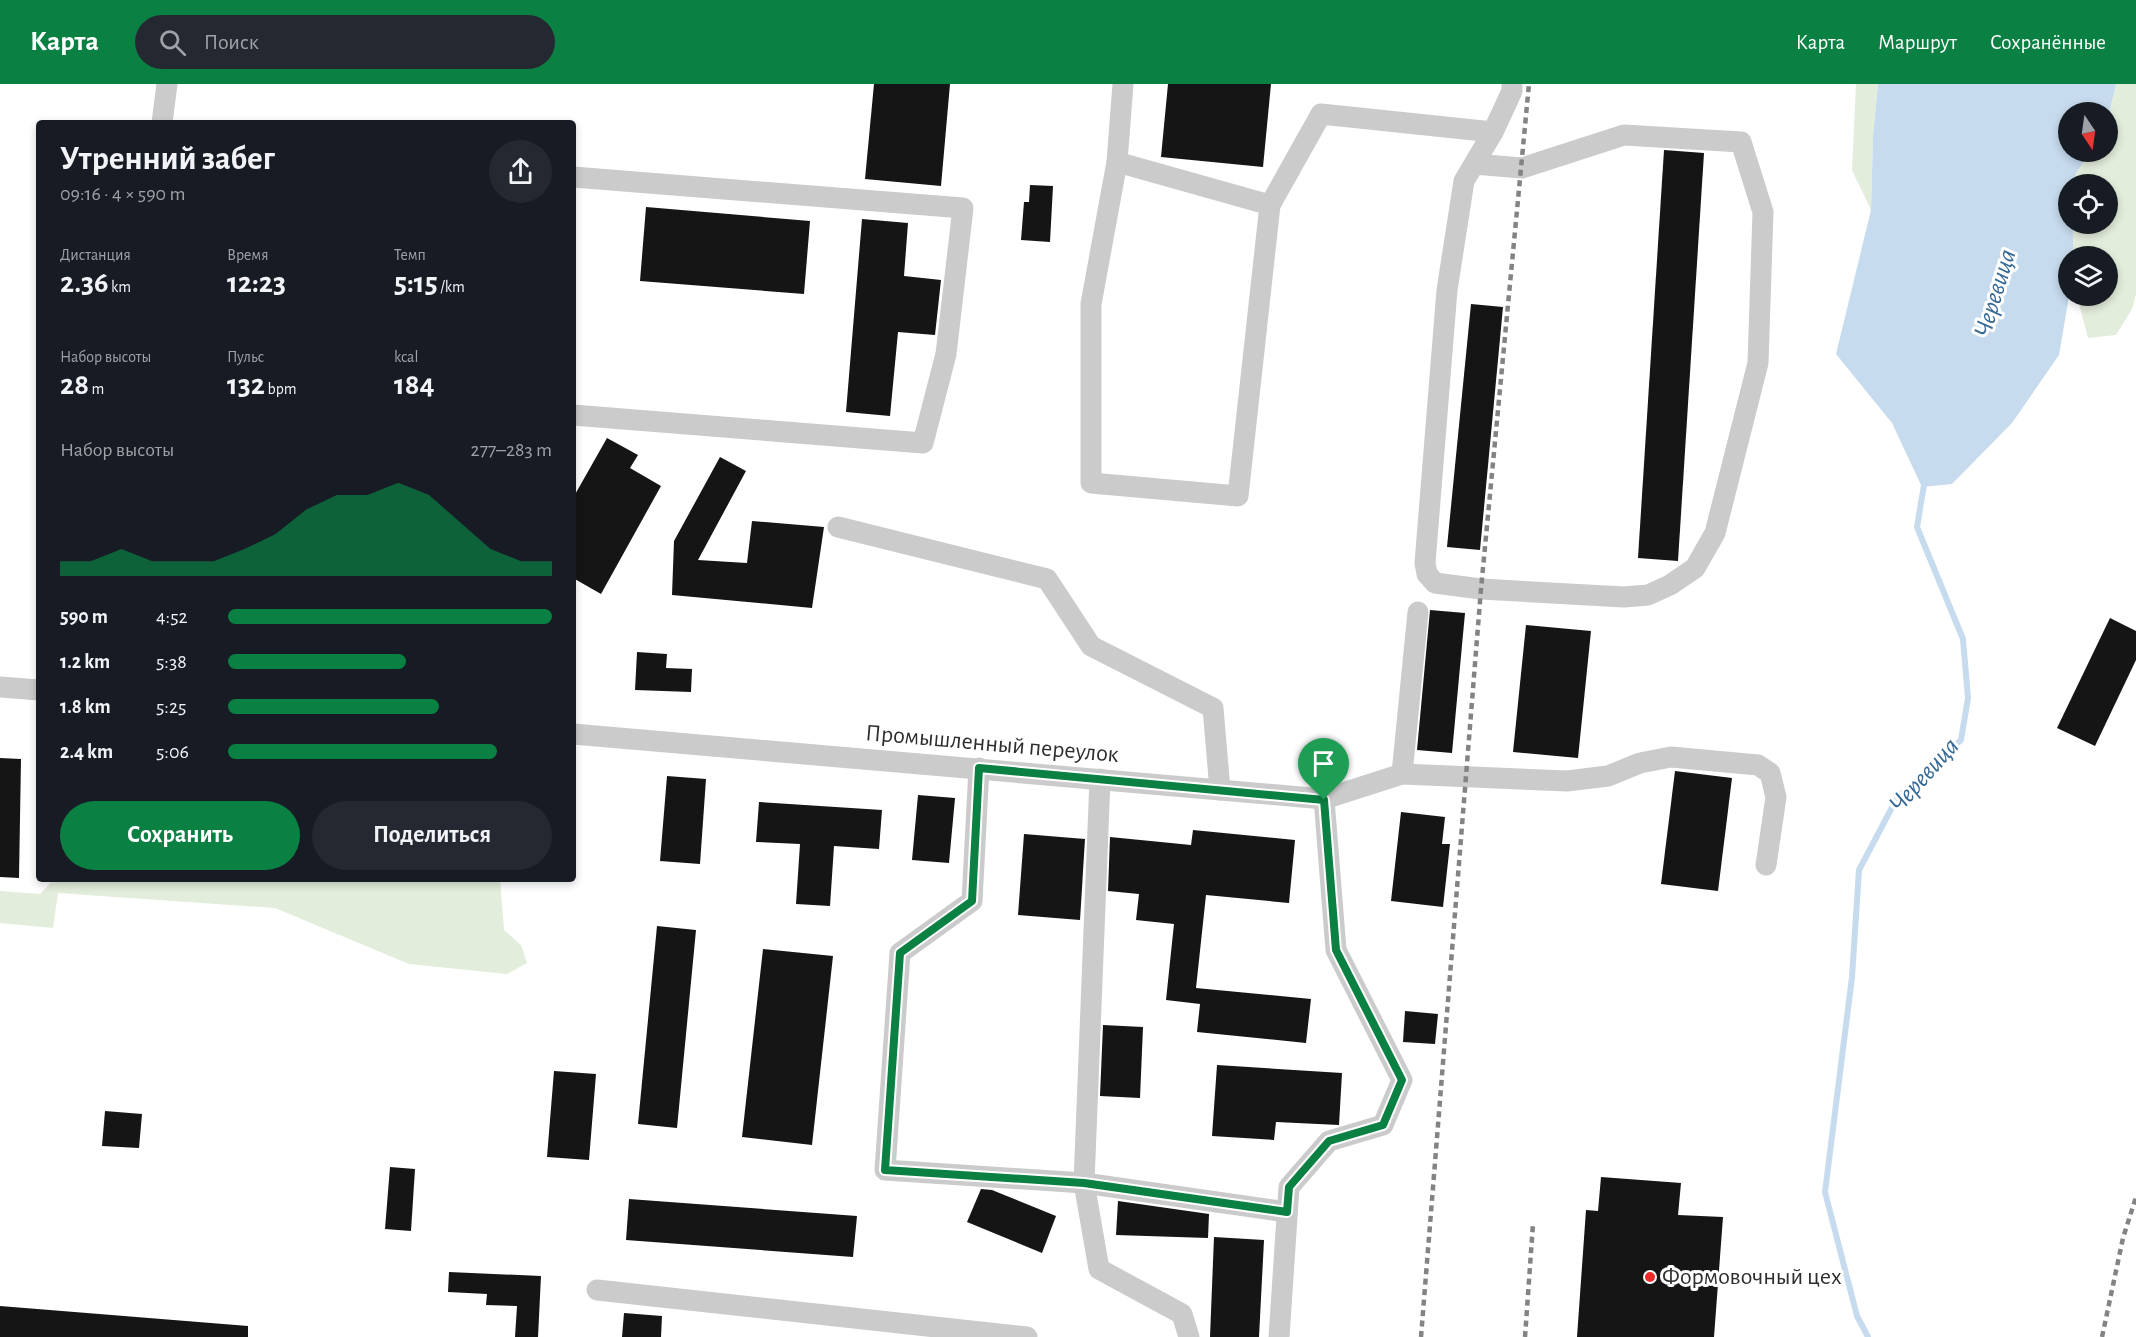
<!DOCTYPE html>
<html lang="ru">
<meta charset="utf-8">
<style>
body{margin:0;font-family:"Alegreya Sans",sans-serif;background:#242831;color:#f1f3f6;height:100vh;display:flex;flex-direction:column;font-size:22px;white-space:nowrap}
*{box-sizing:border-box;margin:0}
p{font-size:20px;color:#9ea1a6}
.icon{flex:none;width:33px;height:33px;fill:none;stroke:currentColor;stroke-width:2;stroke-linecap:round;stroke-linejoin:round}
.map{position:relative;flex:1;overflow:hidden}
.drawer{position:absolute;left:36px;top:36px;width:540px;height:762px;display:flex;flex-direction:column;background:#171b24;border-radius:6px;box-shadow:0 3px 9px #0003}
.drawer>*{flex:none}
.needle{width:39px;rotate:167deg}
.tools{position:absolute;left:2058px;top:18px;display:grid;gap:12px}
.tools a{display:grid;place-items:center;width:60px;height:60px;border-radius:50%;background:#171b24;box-shadow:0 3px 9px #0003;font-size:30px}
.pin{position:absolute;display:grid;place-items:center;width:51px;height:51px;color:#fff;margin:-62px -26px;border-radius:50% 50% 50% 0;rotate:-45deg;box-shadow:0 0 6px #0007}
.pin .icon{rotate:45deg}
.round{display:grid;place-items:center;flex:none;width:63px;height:63px;border-radius:32px;background:#242831}
.headline{display:flex;align-items:center;justify-content:space-between;height:102px;padding:0 24px}
h1{font-size:33px;font-weight:600;line-height:45px}
.figures{display:grid;grid-template-columns:repeat(3,1fr);gap:9px;height:102px;padding:6px 24px}
.figures div{display:grid;align-content:center}
.figures b{font-size:30px;font-weight:600}
.figures small{font-size:16px;font-weight:400}
.figures p{font-size:16px}
.chart{height:168px;padding:12px 24px}
.chart p{display:flex;justify-content:space-between}
.chart svg{width:100%;height:108px;margin-top:6px;fill:#0b8043;opacity:.7}
.cta{display:flex;gap:12px;margin-top:auto;padding:12px 24px}
.cta a{flex:1;height:69px;border-radius:36px;background:#0b8043;color:#fff;font-size:24px;font-weight:600;line-height:69px;text-align:center}
.cta a+a{background:#242831;color:#f1f3f6}
ul{padding:0 24px;list-style:none;font-size:20px}
li{display:grid;grid-template-columns:96px 72px 1fr;align-items:center;height:45px}
li i{height:15px;border-radius:8px;background:#0b8043}
header{display:flex;align-items:center;gap:36px;box-sizing:border-box;height:84px;padding:0 30px;background:#0b8043;color:#fff}
header strong{font-size:28px}
nav{display:flex;gap:33px;margin-inline-start:auto;font-size:21px}
.search{width:420px;height:54px;background:#242831;display:flex;align-items:center;gap:15px;box-sizing:border-box;padding:0 21px;border-radius:33px;color:#9ea1a6;font-size:22px}
.map>svg:first-child{display:block}
.green{fill:#e3eddb}
.water{fill:#c6dbee}
.lines{fill:none;stroke-linecap:round;stroke-linejoin:round}
.stream{stroke:#c6dbee;stroke-width:6}
.building{fill:#151515}
.minor{stroke:#cbcbcb;stroke-width:21}
.rail{stroke:#838383;stroke-width:4.5;stroke-dasharray:6 4.5;stroke-linecap:butt}
.route-casing{stroke:#fff;stroke-width:12}
.route{stroke:#0b8043;stroke-width:8}
.poi-dot{fill:#f02826;stroke:#fff;stroke-width:2}
.labels{text-anchor:middle;dominant-baseline:central;stroke-width:6;stroke-linejoin:round;paint-order:stroke}
.street-label{font-size:24px;fill:#2e2e2e;stroke:#fff}
.poi-label{font-size:24px;fill:#2e2e2e;stroke:#fff;text-anchor:start}
.water-label{font-size:26px;font-style:italic;fill:#376995;stroke:#fff}
</style>
<header>
<strong>Карта</strong>
<div class="search"><svg class="icon" aria-label="search" viewBox="0 0 24 24"><circle cx="10" cy="10" r="6"/><path d="M15 15l6 6"/></svg>Поиск</div>
<nav><a>Карта</a><a>Маршрут</a><a>Сохранённые</a></nav>
</header>
<div class="map">
<svg width="2136" height="1253" viewBox="0 0 2136 1253">
<rect width="100%" height="100%" fill="#fff"/>
<g class="green">
<path d="M1856,0h22l-5,52 -2,74 -19,-40z"/>
<path d="M2116,0h20v210l-4,15 -16,26 -28,3 -11,-42h31v-40h-35v-32h35v-40h-34l1,-9 15,-23h18v-34z"/>
<path d="M54,795h446l4,51 17,15 6,18 -20,11 -98,-10 -134,-56 -217,-15 -5,35 -53,-5v-32l40,3z"/>
</g>
<path class="water" d="M1878,0h238l-8,34v-6h-40v40h22l-15,23 -1,9h-6v40h5v32h-5l1,40 -10,59 -47,68 -60,61 -30,3 -30,-64 -56,-69 35,-144 2,-74z"/>
<g class="lines">
<path class="stream" d="M1868,1253l-11,-21 -32,-124 27,-215 7,-107 38,-72 64,-58 7,-42 -5,-59 -46,-112 8,-48"/>
</g>
<g class="building">
<path d="M874,0h76l-9,102 -76,-7z"/>
<path d="M1168,0h103l-8,83 -102,-10z"/>
<path d="M1664,66l40,3 -26,408 -40,-3z"/>
<path d="M1030,101l23,1 -3,56 -29,-2 3,-38h5z"/>
<path d="M646,123l164,14 -6,73 -164,-13z"/>
<path d="M862,135l46,4 -4,53 37,4 -6,55 -37,-3 -8,84 -44,-4z"/>
<path d="M1471,220l32,3 -23,243 -33,-3z"/>
<path d="M607,354l31,17 -8,13 31,18 -60,108 -28,-16v-80z"/>
<path d="M720,373l26,14 -48,89 49,3 5,-42 72,6 -12,81 -140,-13 2,-54z"/>
<path d="M1430,526l35,3 -13,140 -35,-3z"/>
<path d="M2110,534l26,13v29l-41,86 -38,-18z"/>
<path d="M1526,541l65,6 -13,127 -65,-6z"/>
<path d="M637,568l30,2 -1,14 26,1 -1,23 -56,-2z"/>
<path d="M0,674l21,1 -2,119 -19,-1z"/>
<path d="M1675,687l57,7 -14,113 -57,-7z"/>
<path d="M667,692l39,3 -6,85 -40,-3z"/>
<path d="M918,711l37,3 -6,65 -37,-3z"/>
<path d="M759,718l123,8 -3,39 -45,-3 -4,60 -34,-2 4,-60 -44,-2z"/>
<path d="M1401,728l44,5 -3,27h8l-7,63 -52,-6z"/>
<path d="M1193,746l102,10 -6,63 -83,-8 -10,93 115,11 -5,44 -109,-11 3,-28 -34,-4 8,-76 -38,-4 3,-26 -31,-3 2,-54 81,8z"/>
<path d="M1024,750l61,5 -5,81 -62,-5z"/>
<path d="M657,842l39,4 -19,198 -39,-4z"/>
<path d="M763,865l70,7 -21,189 -70,-8z"/>
<path d="M1405,927l33,3 -3,30 -32,-2z"/>
<path d="M1103,941l40,2 -3,71 -40,-2z"/>
<path d="M1217,981l125,8 -3,52 -63,-3 -2,18 -62,-4z"/>
<path d="M554,987l42,3 -7,86 -42,-3z"/>
<path d="M105,1027l37,3 -3,34 -37,-2z"/>
<path d="M390,1083l25,2 -4,62 -26,-2z"/>
<path d="M1601,1093l80,6 -3,32 45,2 -9,120h-137l9,-127 12,1z"/>
<path d="M981,1105l11,1 64,26 -14,37 -75,-31z"/>
<path d="M629,1115l228,17 -4,41 -227,-17z"/>
<path d="M1118,1117l91,13 -1,24 -92,-3z"/>
<path d="M1214,1153l50,3 -5,97h-49z"/>
<path d="M449,1188l92,4 -3,61h-23l2,-31 -31,-1 1,-11 -39,-2z"/>
<path d="M0,1222l248,20v11h-248z"/>
<path d="M624,1229l38,3 -1,21h-39z"/>
</g>
<g class="lines">
<g class="minor">
<path d="M1123,0l-6,78 153,43 51,-91 172,18"/>
<path d="M162,39l5,-39"/>
<path d="M1117,78l-26,142v179l147,13 32,-291"/>
<path d="M1474,80l48,4 102,-33 117,7 22,70 -5,151 -43,170 -20,35 -25,17 -22,10 -24,2 -143,-8 -46,-6 -8,-9 -2,-11 22,-273 17,-109 29,-49 19,-41v-7"/>
<path d="M573,93l390,31 -17,146 -23,89 -350,-28"/>
<path d="M838,443l209,52 44,67 122,62 7,82"/>
<path d="M0,603l39,3"/>
<path d="M573,650l751,65 78,-25 165,7 41,-5 32,-13 31,-6 87,8 12,8 6,24 -10,68"/>
<path d="M979,684l-7,133 -72,52 -15,217 199,13 203,29"/>
<path d="M1402,690l16,-162"/>
<path d="M1100,695l-16,404 15,86 83,45 7,23"/>
<path d="M597,1206l430,47"/>
<path d="M1279,1253l10,-150 40,-46 54,-16 19,-45 -66,-130 -12,-151"/>
</g>
<g class="rail">
<path d="M1421,1253l60,-748 48,-505"/>
<path d="M1525,1253l8,-113"/>
<path d="M2102,1253l21,-99 13,-41"/>
</g>
</g>
<g class="lines">
<g class="route-casing">
<path id="route" d="M979,684l345,32 12,150 66,130 -19,45 -54,16 -40,46 -2,25 -203,-29 -199,-13 15,-217 72,-52z"/>
</g>
<use href="#route" class="route"/>
</g>
<circle class="poi-dot" cx="1650" cy="1193" r="6"/>
<g class="labels">
<g class="street-label">
<text transform="translate(992 660) rotate(5)">Промышленный переулок</text>
</g>
<g class="poi-label">
<text x="1662" y="1193">Формовочный цех</text>
</g>
<g class="water-label">
<text transform="translate(1995 209) rotate(-73)">Черевица</text>
<text transform="translate(1924 691) rotate(-48)">Черевица</text>
</g>
</g>
</svg>
<div class="tools">
<a><svg class="needle" viewBox="-14 -14 28 28"><path d="M0-13l5 13h-10z" fill="#e53935"/><path d="M0 13l5-13h-10z" fill="#9ea1a6"/></svg></a>
<a><svg class="icon" aria-label="locate" viewBox="0 0 24 24"><circle cx="12" cy="12" r="6"/><path d="M12 2v4M12 18v4M2 12h4M18 12h4"/></svg></a>
<a><svg class="icon" aria-label="layers" viewBox="0 0 24 24"><path d="M12 4l9 5-9 5-9-5zM3 14l9 5 9-5"/></svg></a>
</div>
<div class="pin" style="left:1324px;top:716px;background:#1e9e55"><svg class="icon" aria-label="arrive" viewBox="0 0 24 24"><path d="M6 21V4h12l-3 4 3 4H6"/></svg></div>
<section class="drawer">
<div class="headline"><div><h1>Утренний забег</h1><p>09:16 · 4 × 590 m</p></div><a class="round"><svg class="icon" aria-label="share" viewBox="0 0 24 24"><path d="M12 15V3M7 8l5-5 5 5M5 13v7h14v-7"/></svg></a></div>
<div class="figures">
<div><p>Дистанция</p><b>2.36<small> km</small></b></div>
<div><p>Время</p><b>12:23</b></div>
<div><p>Темп</p><b>5:15<small> /km</small></b></div>
</div>
<div class="figures">
<div><p>Набор высоты</p><b>28<small> m</small></b></div>
<div><p>Пульс</p><b>132<small> bpm</small></b></div>
<div><p>kcal</p><b>184</b></div>
</div>
<div class="chart"><p><span>Набор высоты</span>277–283 m</p>
<svg viewBox="0 0 160 44" preserveAspectRatio="none"><path d="M0 44V38L10 38L20 33L30 38L40 38L50 38L60 33L70 27L80 17L90 11L100 11L110 6L120 11L130 22L140 33L150 38L160 38V44z"/></svg>
</div>
<ul>
<li><b>590 m</b>4:52<i style="width:100%"></i></li>
<li><b>1.2 km</b>5:38<i style="width:55%"></i></li>
<li><b>1.8 km</b>5:25<i style="width:65%"></i></li>
<li><b>2.4 km</b>5:06<i style="width:83%"></i></li>
</ul>
<div class="cta"><a>Сохранить</a><a>Поделиться</a></div>
</section>
</div>
